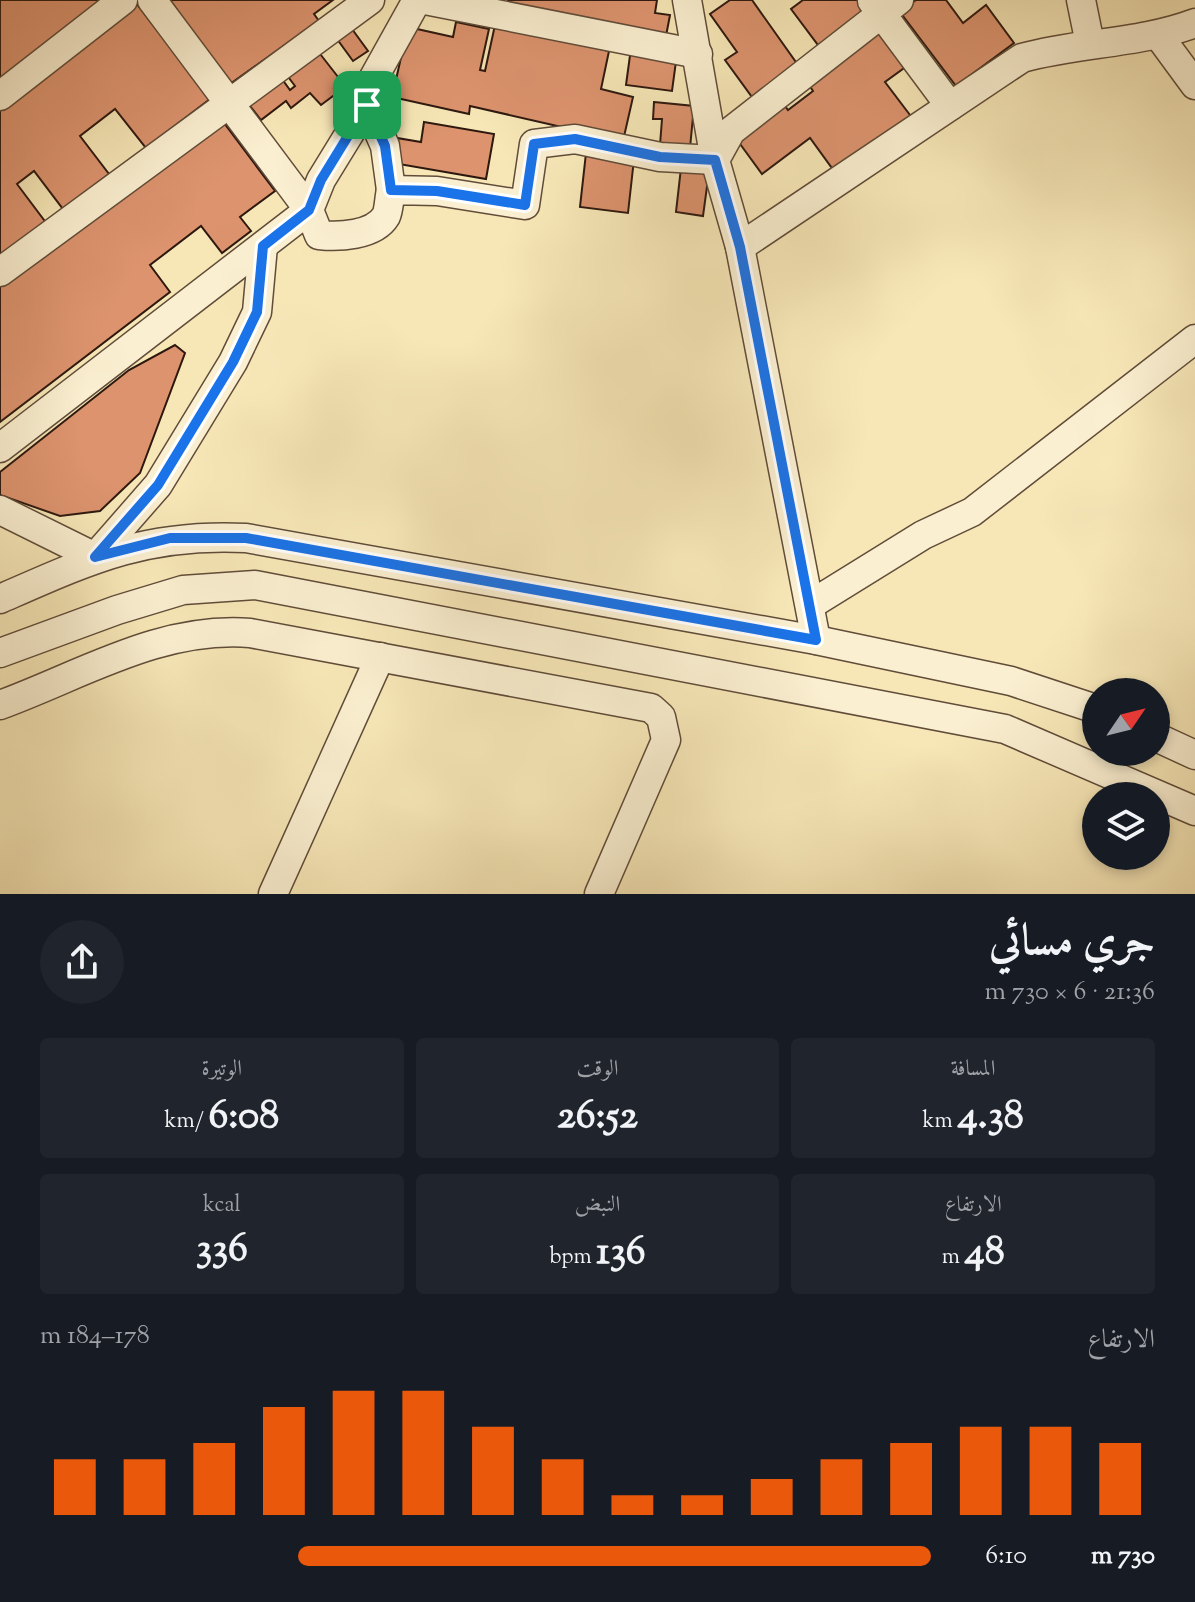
<!DOCTYPE html>
<html lang="ar">
<meta charset="utf-8">
<style>
body{margin:0;font-family:"Sorts Mill Goudy",Amiri,serif;background:#20242c;color:#f1f3f6;direction:rtl;height:100vh;display:flex;flex-direction:column;font-size:30px;white-space:nowrap}
*{box-sizing:border-box;margin:0}
p{font-size:26px;color:#9ea1a6}
.icon{flex:none;width:44px;height:44px;fill:none;stroke:currentColor;stroke-width:2;stroke-linecap:round;stroke-linejoin:round}
.map{position:relative;height:894px;overflow:hidden;direction:ltr}
.sheet{display:flex;flex-direction:column;background:#171b24;flex:1}
.sheet>*{flex:none}
.needle{width:52px;rotate:55deg}
.buttons{position:absolute;left:1082px;top:678px;display:grid;gap:16px}
.buttons a{display:grid;place-items:center;width:88px;height:88px;border-radius:50%;background:#171b24;box-shadow:0 4px 12px #0003;font-size:40px}
.pin{position:absolute;display:grid;place-items:center;width:68px;height:68px;color:#fff;margin:-34px;border-radius:16px;box-shadow:0 4px 12px #0006}
.round{display:grid;place-items:center;flex:none;width:84px;height:84px;border-radius:42px;background:#20242c}
.overview{display:flex;align-items:center;justify-content:space-between;height:136px;padding:0 40px}
h1{font-size:44px;font-weight:700;line-height:60px}
.metrics{display:grid;grid-template-columns:repeat(3,1fr);gap:12px;height:136px;padding:8px 40px}
.metrics div{display:grid;align-content:center;border-radius:8px;background:#20242c;text-align:center}
.metrics b{font-size:40px;font-weight:700}
.metrics small{font-size:22px;font-weight:400}
.metrics p{font-size:22px}
.chart{height:224px;padding:16px 40px}
.chart p{display:flex;justify-content:space-between}
.chart svg{width:100%;height:144px;margin-top:8px;stroke:#ea580c;stroke-width:6}
ul{padding:0 40px;list-style:none;font-size:26px}
li{display:grid;grid-template-columns:128px 96px 1fr;align-items:center;height:60px}
li i{height:20px;border-radius:10px;background:#ea580c}
.map>svg:first-child{display:block}
.building{fill:#dc936e;stroke:#2d180f;stroke-width:2}
.lines{fill:none;stroke-linecap:round;stroke-linejoin:round}
.minor-casing{stroke:#604c39;stroke-width:31}
.minor{stroke:#faefd0;stroke-width:28}
.route-casing{stroke:#fff;stroke-width:16}
.route{stroke:#1a73e8;stroke-width:10}
</style>
<div class="map">
<svg width="1195" height="894" viewBox="0 0 1195 894">
<rect width="100%" height="100%" fill="#f7e7b7"/>
<filter id="stains"><feTurbulence type="fractalNoise" baseFrequency=".0025" numOctaves="4"/><feColorMatrix values="0 0 0 0 .2 0 0 0 0 .09 0 0 0 0 .02 0 0 0 .5 -.17"/></filter>
<radialGradient id="worn" r=".72"><stop offset=".6" stop-color="#630" stop-opacity="0"/><stop offset="1" stop-color="#630" stop-opacity=".3"/></radialGradient>
<g class="building">
<path d="M0,0h104l-104,80z"/>
<path d="M170,0h163l-19,14 5,7 -89,63z"/>
<path d="M508,0h149l-2,13 15,2 -4,21 -159,-31z"/>
<path d="M730,0h22l46,65 -46,32 -27,-37 12,-8 -27,-38z"/>
<path d="M803,0h64l8,10 -54,39 -30,-40z"/>
<path d="M916,0h30l17,23 23,-18 28,38 -58,43 -56,-74z"/>
<path d="M136,3l74,96 -64,49 -31,-39 -35,27 29,38 -46,35 -29,-38 -17,13 30,40 -47,36v-154z"/>
<path d="M456,22l33,7 -9,41 5,1 10,-46 114,26 -8,38 32,8 -10,44 -153,-35 -1,8 -77,-17 16,-70 45,10z"/>
<path d="M883,26l28,37 -26,19 28,37 -76,56 -27,-37 -48,36 -27,-37 47,-35 6,8 25,-19 -6,-9z"/>
<path d="M352,29l16,22 -15,10 -16,-22z"/>
<path d="M631,48l46,6 -5,37 -46,-6z"/>
<path d="M317,50l25,32 -8,7 3,4 -16,12 -11,-12 -19,15 -5,-7 -25,19 -15,-19 33,-26 11,15 5,-4 -9,-12z"/>
<path d="M654,102l40,4 -4,42 -30,-3 2,-26h-9z"/>
<path d="M221,119l54,72 -35,26 11,14 -29,22 -21,-27 -51,39 20,27 -170,130v-138z"/>
<path d="M424,122l70,12 -8,45 -93,-16 4,-25 24,4z"/>
<path d="M586,153l48,6 -6,54 -48,-6z"/>
<path d="M681,168l28,4 -6,44 -27,-4z"/>
<path d="M175,345l10,8 -45,120 -40,38 -40,5 -60,-21v-23l129,-102z"/>
</g>
<g class="lines">
<g class="minor-casing">
<g id="minor">
<path d="M417,0l-44,79 -6,26 -46,75 -12,30 10,25c19,2 55,1 67,-19 3,-6 3,-18 5,-26l46,1 88,14 9,-61 41,-5 85,18 55,3 -28,-160"/>
<path d="M425,0l273,54"/>
<path d="M1081,0l9,44"/>
<path d="M872,1l78,105"/>
<path d="M1159,36l36,49"/>
<path d="M0,96l123,-96"/>
<path d="M367,105l18,41 6,44"/>
<path d="M740,247l282,-189c57,-16 117,-14 173,-35"/>
<path d="M0,272l370,-272"/>
<path d="M0,448l309,-238 -157,-210"/>
<path d="M0,510l95,47 63,-72 75,-123 24,-50 6,-66"/>
<path d="M0,599c89,-39 145,-66 246,-61l570,102 195,41 85,28"/>
<path d="M810,605l113,-70 49,-23 223,-173"/>
<path d="M816,640l-76,-393 -25,-87 16,-29 168,-131"/>
<path d="M0,653l117,-43 66,-20 72,-5 750,144 190,82"/>
<path d="M0,705c82,-30 160,-79 250,-72l401,75 10,9 5,23 -67,154"/>
<path d="M1156,737l39,18"/>
<path d="M273,894l107,-237"/>
</g>
</g>
<use href="#minor" class="minor"/>
</g>
<g class="lines">
<g class="route-casing">
<path id="route" d="M367,105l18,41 6,44 46,1 88,14 9,-61 41,-5 85,18 55,3 25,87 76,393 -570,-102h-76l-75,19 63,-72 75,-123 24,-50 6,-66 46,-36 12,-30z"/>
</g>
<use href="#route" class="route"/>
</g>
<rect width="100%" height="100%" filter="url(#stains)"/>
<rect width="100%" height="100%" fill="url(#worn)"/>
</svg>
<div class="buttons">
<a><svg class="needle" viewBox="-14 -14 28 28"><path d="M0-13l5 13h-10z" fill="#e53935"/><path d="M0 13l5-13h-10z" fill="#9ea1a6"/></svg></a>
<a><svg class="icon" aria-label="layers" viewBox="0 0 24 24"><path d="M12 4l9 5-9 5-9-5zM3 14l9 5 9-5"/></svg></a>
</div>
<div class="pin" style="left:367px;top:105px;background:#1e9e55"><svg class="icon" aria-label="arrive" viewBox="0 0 24 24"><path d="M6 21V4h12l-3 4 3 4H6"/></svg></div>
</div>
<section class="sheet">
<div class="overview"><div><h1>جري مسائي</h1><p>21:36 · 6 × 730 m</p></div><a class="round"><svg class="icon" aria-label="share" viewBox="0 0 24 24"><path d="M12 15V3M7 8l5-5 5 5M5 13v7h14v-7"/></svg></a></div>
<div class="metrics">
<div><p>المسافة</p><b>4.38<small> km</small></b></div>
<div><p>الوقت</p><b>26:52</b></div>
<div><p>الوتيرة</p><b>6:08<small> /km</small></b></div>
</div>
<div class="metrics">
<div><p>الارتفاع</p><b>48<small> m</small></b></div>
<div><p>النبض</p><b>136<small> bpm</small></b></div>
<div><p>kcal</p><b>336</b></div>
</div>
<div class="chart"><p><span>الارتفاع</span>178–184 m</p>
<svg viewBox="0 0 160 44" preserveAspectRatio="none"><path d="M5 44V27M15 44V27M25 44V22M35 44V11M45 44V6M55 44V6M65 44V17M75 44V27M85 44V38M95 44V38M105 44V33M115 44V27M125 44V22M135 44V17M145 44V17M155 44V22"/></svg>
</div>
<ul>
<li><b>730 m</b>6:10<i style="width:71%"></i></li>
</ul>
</section>
